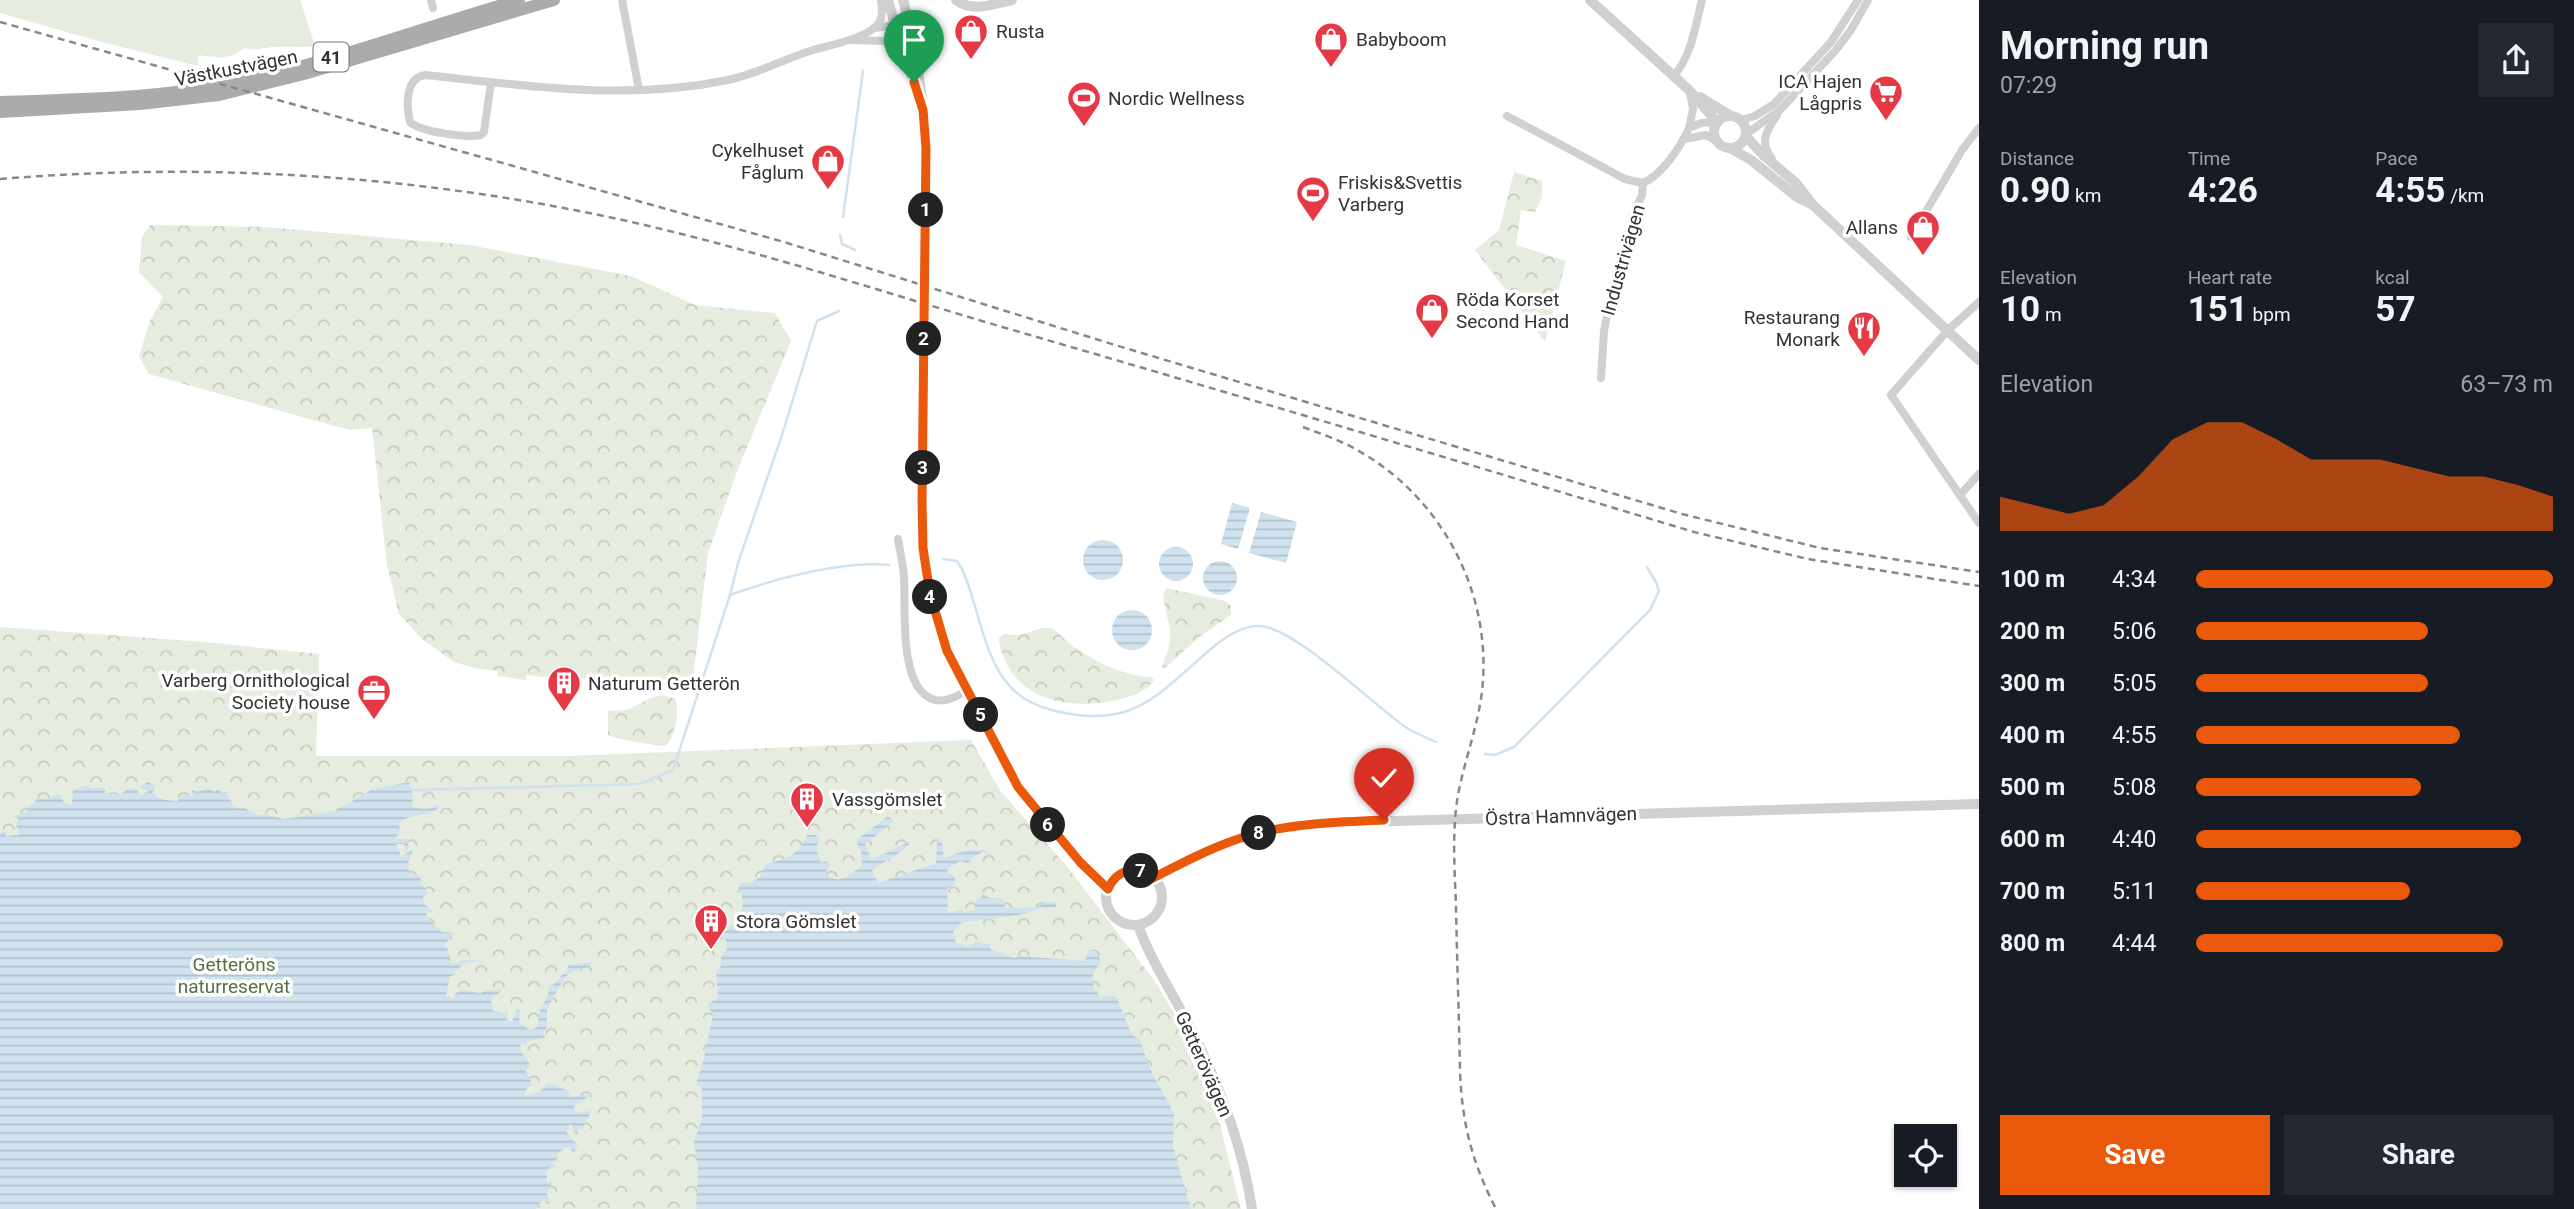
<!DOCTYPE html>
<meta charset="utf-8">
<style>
body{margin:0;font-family:Roboto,sans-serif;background:#242831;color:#f1f3f6;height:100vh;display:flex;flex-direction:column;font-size:26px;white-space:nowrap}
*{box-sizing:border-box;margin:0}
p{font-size:23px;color:#9ea1a6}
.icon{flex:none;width:38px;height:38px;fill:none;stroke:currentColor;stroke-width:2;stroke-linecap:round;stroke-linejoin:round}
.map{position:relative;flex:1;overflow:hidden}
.panel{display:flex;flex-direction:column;background:#171b24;width:595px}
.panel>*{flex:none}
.controls{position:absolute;left:1894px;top:1124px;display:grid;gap:14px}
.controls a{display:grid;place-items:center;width:63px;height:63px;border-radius:0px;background:#171b24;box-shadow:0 2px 5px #0004;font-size:35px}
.pin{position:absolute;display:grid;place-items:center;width:60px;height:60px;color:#fff;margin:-72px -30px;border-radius:50% 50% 50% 0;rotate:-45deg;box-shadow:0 0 7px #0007}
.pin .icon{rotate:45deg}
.km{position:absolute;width:35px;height:35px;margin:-18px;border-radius:50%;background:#222;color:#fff;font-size:19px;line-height:35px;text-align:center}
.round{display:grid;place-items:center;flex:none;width:74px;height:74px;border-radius:0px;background:#242831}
.head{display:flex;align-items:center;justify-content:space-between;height:119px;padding:0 21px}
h1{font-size:38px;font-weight:700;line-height:52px}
.stats{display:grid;grid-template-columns:repeat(3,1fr);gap:10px;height:119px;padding:7px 21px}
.stats div{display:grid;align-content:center}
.stats b{font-size:35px;font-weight:700}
.stats small{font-size:19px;font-weight:400}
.stats p{font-size:19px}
.chart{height:196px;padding:14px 21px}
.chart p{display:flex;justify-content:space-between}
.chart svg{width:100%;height:126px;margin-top:7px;fill:#ea580c;opacity:.7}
.primary-button{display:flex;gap:14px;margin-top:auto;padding:14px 21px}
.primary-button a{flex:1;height:80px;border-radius:0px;background:#ea580c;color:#fff;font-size:28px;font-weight:700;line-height:80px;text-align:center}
.primary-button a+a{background:#242831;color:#f1f3f6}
ul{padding:0 21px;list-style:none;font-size:23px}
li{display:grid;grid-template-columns:112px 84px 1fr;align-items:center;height:52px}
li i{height:18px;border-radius:9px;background:#ea580c}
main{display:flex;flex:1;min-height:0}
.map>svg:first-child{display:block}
.green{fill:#e6ecdf}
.forest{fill:url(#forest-crowns)}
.water{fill:url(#water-rules)}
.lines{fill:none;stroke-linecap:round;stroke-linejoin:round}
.stream{stroke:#cfe2ee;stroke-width:2.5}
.minor{stroke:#d0d0d0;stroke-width:8}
.tertiary{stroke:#d0d0d0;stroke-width:10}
.primary{stroke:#ababab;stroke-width:12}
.rail{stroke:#888;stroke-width:2.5;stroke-dasharray:7 5;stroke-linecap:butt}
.tertiary-bridge{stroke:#d0d0d0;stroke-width:10}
.route-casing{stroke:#fff;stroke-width:14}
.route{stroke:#ea580c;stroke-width:9}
.labels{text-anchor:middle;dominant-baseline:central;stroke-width:7;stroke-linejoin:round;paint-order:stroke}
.shield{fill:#fff;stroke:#707070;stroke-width:2}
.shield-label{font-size:18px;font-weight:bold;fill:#333}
.poi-label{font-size:19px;fill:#333;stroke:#fff;text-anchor:start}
.street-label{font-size:19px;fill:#333;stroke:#fff}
.park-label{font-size:19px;fill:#56703f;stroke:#fff}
</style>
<main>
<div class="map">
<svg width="1979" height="1209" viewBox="0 0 1979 1209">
<defs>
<pattern id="forest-crowns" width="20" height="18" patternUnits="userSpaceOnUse" patternTransform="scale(1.75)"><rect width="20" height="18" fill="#e6ecdf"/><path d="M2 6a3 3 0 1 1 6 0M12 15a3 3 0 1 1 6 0" fill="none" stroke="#c6cbc0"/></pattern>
<pattern id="water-rules" width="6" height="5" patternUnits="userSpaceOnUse" patternTransform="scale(1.75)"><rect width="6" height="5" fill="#cfe2ee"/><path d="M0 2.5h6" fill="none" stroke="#b2c2cd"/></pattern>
</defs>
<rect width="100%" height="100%" fill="#fff"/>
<path class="green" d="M0,0h300l15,46c-15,2 -28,0 -42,1 -14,1 -13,4 -29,1 -14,12 -28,10 -45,7l-1,11 -96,-24 -102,-29z"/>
<g class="forest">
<path d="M1514,172l28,9v16l-7,15 -14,-2 -5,35 50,16 -21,81 -70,-92 24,-20z"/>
<path d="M150,225l115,2 204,18 162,31 64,29 80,8 16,28 -53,128 -30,84 -16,134 -34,-9 -94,1 -37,-4 -1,5 -28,-4v-5l-24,-3 -20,-6 -32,-23 -23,-25 -12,-49 -15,-137 -21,2 -20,-5 -182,-51 -10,-18 11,-35 13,-24 -24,-25 3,-35z"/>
<path d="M1167,588l58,13 6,5v9l-33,23 -34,31 -2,-3c16,-36 5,-37 1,-72z"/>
<path d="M0,627l205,15 114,12 -3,102h251l404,-16 30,52 65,73 90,118 22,36 42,106 21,84h-1241z"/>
<path d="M1042,628h10c8,5 13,13 21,18 22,16 51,30 78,31l3,3c-8,12 -24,17 -37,20 -40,9 -90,4 -110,-36 -4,-9 -8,-16 -8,-26l5,-4 16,1z"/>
<path d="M663,695l12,4c5,12 0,37 -9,47 -8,0 -52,-7 -58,-11v-24l19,-1 26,-13z"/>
</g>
<g class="water">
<path d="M1232,503l18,5 -12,41 -17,-5z"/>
<path d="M1261,512l36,10 -11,41 -37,-10z"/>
<circle cx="1103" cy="560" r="20"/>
<circle cx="1176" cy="564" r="17"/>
<circle cx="1220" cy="578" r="17"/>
<circle cx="1132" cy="630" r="20"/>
<path d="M148,782l8,5 -4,6 12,7 13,1 5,-6 9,1 2,-3 -2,-4 6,3 11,-4 6,4 4,-3 4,4 4,-1 8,14 4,2 -1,2 6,-3 16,9 4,-2 21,5 51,-8 38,-22 36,-7 4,14 -1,11 14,2 11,-4 2,3c-12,9 -26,4 -40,15v11l-5,5h15l-2,13 -3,-8h-8l4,8v6l14,-10 -6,15 1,10 11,3 2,9 7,8 -6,3 1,8 10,8h-7l-1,5 16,15 12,1 -10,12 3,2 5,17 13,-4h14l-15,4 -10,8 2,3 -6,1 -4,21 6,2 3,-2 -1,-2c7,-8 17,-2 27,-2l6,-4 4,2 11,-1c-10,11 -13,3 -9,21l12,2 2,-3v10l5,2 5,-12 3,1 -1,12 11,7 8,-3 1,-14 9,-18 1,-8c9,-4 10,-11 18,-16l1,-6 24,-3 -2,4 -20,7 -5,4 -18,32v18l-4,6 2,5 -17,3 -3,4 -4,-2 -1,7 10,14 -4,7 6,13 -8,8 1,4 15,-4 7,-8c7,-1 16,6 23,7l-1,4 4,2 21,-4 -20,13 1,5 4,2 7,-2 5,1 -9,17h-4l-1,6 -4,-4 -1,-7 -3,1 -2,8 11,13 -4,6 -8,-5 -9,7 -4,10 3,3h-5l-4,3v12h5l-5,12 2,11 -6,-6 -7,10h-536v-377h6v4l13,-1v-5l-3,-4 2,-8 -5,-2 13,-3 4,-9h4l3,-6 10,1 11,-5 3,1 3,8 8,2 1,-15 16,-5 2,3h14l1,3 -3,2 18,1 8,-6 8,2 3,7 1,-3 3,1 4,-4 -9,-4z"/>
<path d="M888,816l6,5 -29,23 7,16 39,-19 -6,8 -33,21 6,13 58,-20 1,-23 4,-3 3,21 22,-8h21l-12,6 -7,7 -8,-2 -13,8 1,4 7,3v8l-8,5 1,24 15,-4 1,3 11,-1 1,-12 6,-1 -1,-5 6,4 15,2 4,9 29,-1 14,-5 7,1v5c-14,-2 -24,4 -38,7 -18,3 -37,5 -56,7l-9,10 3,11 12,3c15,-6 7,-4 22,-2v5l24,9 5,-2 66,5 4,-9 3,-2 7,6 2,7c-12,12 -10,20 -1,34l9,-1 9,4 13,33 9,8 12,32 22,40 -1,34 18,62h-495l2,-40 -4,-27 8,-23v-30l-6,-5 7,-22 10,-47 -5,-8 1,-3 9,-7 -2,-25 5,-6v-9l6,-8v-7l-6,-7c15,-12 30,-28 17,-47l3,-6 8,2 11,-7 6,-13c19,-5 33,-8 41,-29h8l5,3 -4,11 5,14 5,-2 4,4 -5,9c15,12 22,1 37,-8l-1,-14 -4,-9 1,-4z"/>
</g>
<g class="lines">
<g class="stream">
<path d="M843,217l20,-146"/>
<path d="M840,235l2,9 13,6"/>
<path d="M943,559l14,2 5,8c15,33 19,73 38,104 15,24 33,33 60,39 76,17 100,-20 152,-64 13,-11 30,-23 48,-22 36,2 114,80 147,102 9,6 19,9 29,14"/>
<path d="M730,595l8,-32 44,-128 35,-114 22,-10"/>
<path d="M1485,754l10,1 19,-8 136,-137 9,-19 -3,-9 -9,-15"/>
<path d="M412,790l228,-6 33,-14 57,-175c44,-16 113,-35 159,-30"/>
</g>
<g class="minor">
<path d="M431,0l2,8"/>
<path d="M622,0l17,90"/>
<path d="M875,28l20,-3 15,2"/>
<path d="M850,40l35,1 17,12"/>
<path d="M1673,77c19,-22 22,-50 29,-77"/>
<path d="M491,82l-7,50 -3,3c-16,3 -60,-3 -71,-13 -4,-16 -5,-45 16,-47 102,11 200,26 302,5 29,-6 56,-21 85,-30 17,-5 58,-12 67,-29 3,-6 2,-14 1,-21"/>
<path d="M1507,116l118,63 18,4"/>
<path d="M1741,120l14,-4 19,-12 57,-62 27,-42"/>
<path d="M1689,128l4,-19 -3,-16"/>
<path d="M1746,134l34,-24 55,-59 16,-21 17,-30"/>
<path d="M1684,139l22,-4 11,6"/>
<path d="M1772,159c-13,-18 -6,-27 5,-44"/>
<path d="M1911,237l51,-87 17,-22"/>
<path d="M1979,302l-31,28 -57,65 88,128"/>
<path d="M1601,378l3,-47 9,-47 15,-42 4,-25 10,-22 1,-12c19,-8 38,-37 46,-55l12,-5 16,-1"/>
<path d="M1960,495l19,-21"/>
<path d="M898,539c2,12 5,25 6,38 2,29 -6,109 28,122 13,5 25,-3 36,-9"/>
</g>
<g class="tertiary">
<path d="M888,0l13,47 15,40"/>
<path d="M903,0c25,84 24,171 22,257"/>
<path d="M956,0c17,13 37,4 56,0"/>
<path d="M1590,0l99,90 28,32"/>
<path d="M1700,97l31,19"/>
<circle cx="1730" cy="132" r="16"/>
<path d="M1746,136l17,19 33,28 17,22 166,155"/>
<path d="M1730,148l21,12 46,37 14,7"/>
<path d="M924,414l-1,134 7,46 17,57 71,136 62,75 28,27"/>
<circle cx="1134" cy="897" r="28"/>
<path d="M1153,878c63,-32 103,-48 174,-55l652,-19"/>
<path d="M1138,925c14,39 38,73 56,110 27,54 49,114 58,174"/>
</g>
<g class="primary">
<path d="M0,102c75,-3 154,-3 228,-18 98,-20 194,-56 291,-84"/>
<path d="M0,112l140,-8 79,-9 85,-21 250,-74"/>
</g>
<g class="rail">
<path d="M0,22l784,220 331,103 567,169 138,34 159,24"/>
<path d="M0,179c207,-17 415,-4 618,40 137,30 270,75 405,114 224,65 448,132 671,199l114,27 171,27"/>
<path d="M1303,427c18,7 37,13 54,23 85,47 136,144 125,241 -5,44 -25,86 -27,130 -2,28 0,57 1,85 1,55 3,110 4,165 2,53 12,91 36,138"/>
</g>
<path class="tertiary-bridge" d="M924,414l1,-157"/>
</g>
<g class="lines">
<g class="route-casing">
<path id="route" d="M914,82l9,28 3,38 -4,354 1,46 7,46 17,57 71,136 62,75 28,27c9,-20 29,-25 45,-11 33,-17 65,-34 101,-44 42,-11 86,-12 130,-14"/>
</g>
<use href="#route" class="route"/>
</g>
<defs>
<g id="shop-pin" transform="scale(1.75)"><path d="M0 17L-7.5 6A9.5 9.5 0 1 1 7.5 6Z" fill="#e63946" stroke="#fff"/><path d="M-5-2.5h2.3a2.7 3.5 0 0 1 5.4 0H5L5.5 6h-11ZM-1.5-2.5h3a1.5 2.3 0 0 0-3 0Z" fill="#fff"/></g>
<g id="supermarket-pin" transform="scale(1.75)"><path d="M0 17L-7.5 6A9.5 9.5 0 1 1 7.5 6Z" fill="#e63946" stroke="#fff"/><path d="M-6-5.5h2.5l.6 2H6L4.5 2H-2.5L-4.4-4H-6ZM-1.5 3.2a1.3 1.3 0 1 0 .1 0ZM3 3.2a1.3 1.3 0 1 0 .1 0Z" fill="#fff"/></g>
<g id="stadium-pin" transform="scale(1.75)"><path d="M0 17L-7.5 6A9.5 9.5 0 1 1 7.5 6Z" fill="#e63946" stroke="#fff"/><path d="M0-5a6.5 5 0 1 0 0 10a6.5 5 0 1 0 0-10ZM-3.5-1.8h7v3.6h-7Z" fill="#fff"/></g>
<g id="restaurant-pin" transform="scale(1.75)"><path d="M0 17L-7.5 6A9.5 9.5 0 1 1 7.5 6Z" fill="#e63946" stroke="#fff"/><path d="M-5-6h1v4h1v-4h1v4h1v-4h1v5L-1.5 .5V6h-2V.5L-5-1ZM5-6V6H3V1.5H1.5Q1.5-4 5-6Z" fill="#fff"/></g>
<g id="building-pin" transform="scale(1.75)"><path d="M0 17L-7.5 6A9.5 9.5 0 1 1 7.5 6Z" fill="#e63946" stroke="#fff"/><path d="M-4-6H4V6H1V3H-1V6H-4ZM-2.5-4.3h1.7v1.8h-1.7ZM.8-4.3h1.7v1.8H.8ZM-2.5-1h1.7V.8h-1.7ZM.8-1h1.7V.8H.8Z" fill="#fff"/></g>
<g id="office-pin" transform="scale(1.75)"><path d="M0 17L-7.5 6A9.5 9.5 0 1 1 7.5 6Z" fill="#e63946" stroke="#fff"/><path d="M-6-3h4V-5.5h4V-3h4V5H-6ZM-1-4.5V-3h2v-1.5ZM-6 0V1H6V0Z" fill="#fff"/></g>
</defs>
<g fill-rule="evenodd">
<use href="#shop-pin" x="971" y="31"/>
<use href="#shop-pin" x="1331" y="39"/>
<use href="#supermarket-pin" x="1886" y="92"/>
<use href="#stadium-pin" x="1084" y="98"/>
<use href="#shop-pin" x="828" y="161"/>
<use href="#stadium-pin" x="1313" y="193"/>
<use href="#shop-pin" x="1923" y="227"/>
<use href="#shop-pin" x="1432" y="310"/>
<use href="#restaurant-pin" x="1864" y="328"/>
<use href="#building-pin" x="564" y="683"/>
<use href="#office-pin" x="374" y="691"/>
<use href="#building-pin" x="807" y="799"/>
<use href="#building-pin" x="711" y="921"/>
</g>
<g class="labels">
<rect class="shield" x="313.5" y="42.5" width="35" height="29" rx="5"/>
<g class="shield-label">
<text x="331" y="57">41</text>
</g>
<g class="poi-label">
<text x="996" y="31">Rusta</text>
<text x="1356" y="39">Babyboom</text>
<text x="1862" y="81" text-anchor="end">ICA Hajen<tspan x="1862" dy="22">Lågpris</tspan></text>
<text x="1108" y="98">Nordic Wellness</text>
<text x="804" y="150" text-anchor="end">Cykelhuset<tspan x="804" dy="22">Fåglum</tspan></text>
<text x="1338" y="182">Friskis&amp;Svettis<tspan x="1338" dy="22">Varberg</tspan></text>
<text x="1898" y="227" text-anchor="end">Allans</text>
<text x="1456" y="299">Röda Korset<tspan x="1456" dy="22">Second Hand</tspan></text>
<text x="1840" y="317" text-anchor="end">Restaurang<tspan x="1840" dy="22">Monark</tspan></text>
<text x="350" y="680" text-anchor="end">Varberg Ornithological<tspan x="350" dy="22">Society house</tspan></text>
<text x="588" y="683">Naturum Getterön</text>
<text x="832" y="799">Vassgömslet</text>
<text x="736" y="921">Stora Gömslet</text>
</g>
<g class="street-label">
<text transform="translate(236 68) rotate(-11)">Västkustvägen</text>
<text transform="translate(1623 260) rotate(-74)">Industrivägen</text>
<text transform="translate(1561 816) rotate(-2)">Östra Hamnvägen</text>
<text transform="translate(1204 1064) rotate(66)">Getterövägen</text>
</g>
<g class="park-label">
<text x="234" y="964">Getteröns<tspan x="234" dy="22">naturreservat</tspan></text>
</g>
</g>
</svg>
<div class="controls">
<a><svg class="icon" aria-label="locate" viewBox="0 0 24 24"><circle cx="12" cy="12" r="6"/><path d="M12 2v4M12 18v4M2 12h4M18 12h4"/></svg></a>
</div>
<div class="pin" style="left:914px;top:82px;background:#1e9e55"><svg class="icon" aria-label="arrive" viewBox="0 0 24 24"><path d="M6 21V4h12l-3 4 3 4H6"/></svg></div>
<div class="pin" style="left:1384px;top:820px;background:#d93025"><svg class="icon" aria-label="check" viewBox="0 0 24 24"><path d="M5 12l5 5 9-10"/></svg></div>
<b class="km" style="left:926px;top:210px">1</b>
<b class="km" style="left:924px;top:339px">2</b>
<b class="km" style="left:923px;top:468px">3</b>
<b class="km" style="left:930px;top:597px">4</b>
<b class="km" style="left:981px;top:715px">5</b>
<b class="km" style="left:1048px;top:825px">6</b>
<b class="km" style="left:1141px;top:871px">7</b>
<b class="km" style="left:1259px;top:833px">8</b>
</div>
<section class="panel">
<div class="head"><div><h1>Morning run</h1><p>07:29</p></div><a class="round"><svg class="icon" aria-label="share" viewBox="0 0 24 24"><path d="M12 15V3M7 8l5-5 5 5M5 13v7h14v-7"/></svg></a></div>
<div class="stats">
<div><p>Distance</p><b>0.90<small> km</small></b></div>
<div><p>Time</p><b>4:26</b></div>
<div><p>Pace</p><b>4:55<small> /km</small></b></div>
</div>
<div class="stats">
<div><p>Elevation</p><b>10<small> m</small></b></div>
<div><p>Heart rate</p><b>151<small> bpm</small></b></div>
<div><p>kcal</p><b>57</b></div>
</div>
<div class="chart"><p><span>Elevation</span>63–73 m</p>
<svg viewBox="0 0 160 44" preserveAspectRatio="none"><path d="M0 44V32L10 35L20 38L30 35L40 25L50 12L60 6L70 6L80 12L90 19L100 19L110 19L120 22L130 25L140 25L150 28L160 32V44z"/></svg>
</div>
<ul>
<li><b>100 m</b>4:34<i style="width:100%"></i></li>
<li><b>200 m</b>5:06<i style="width:65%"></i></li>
<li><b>300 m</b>5:05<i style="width:65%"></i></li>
<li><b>400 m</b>4:55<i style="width:74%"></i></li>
<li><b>500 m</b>5:08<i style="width:63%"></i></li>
<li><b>600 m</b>4:40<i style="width:91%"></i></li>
<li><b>700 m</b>5:11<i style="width:60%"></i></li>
<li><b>800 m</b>4:44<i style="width:86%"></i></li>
</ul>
<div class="primary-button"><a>Save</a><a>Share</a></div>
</section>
</main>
